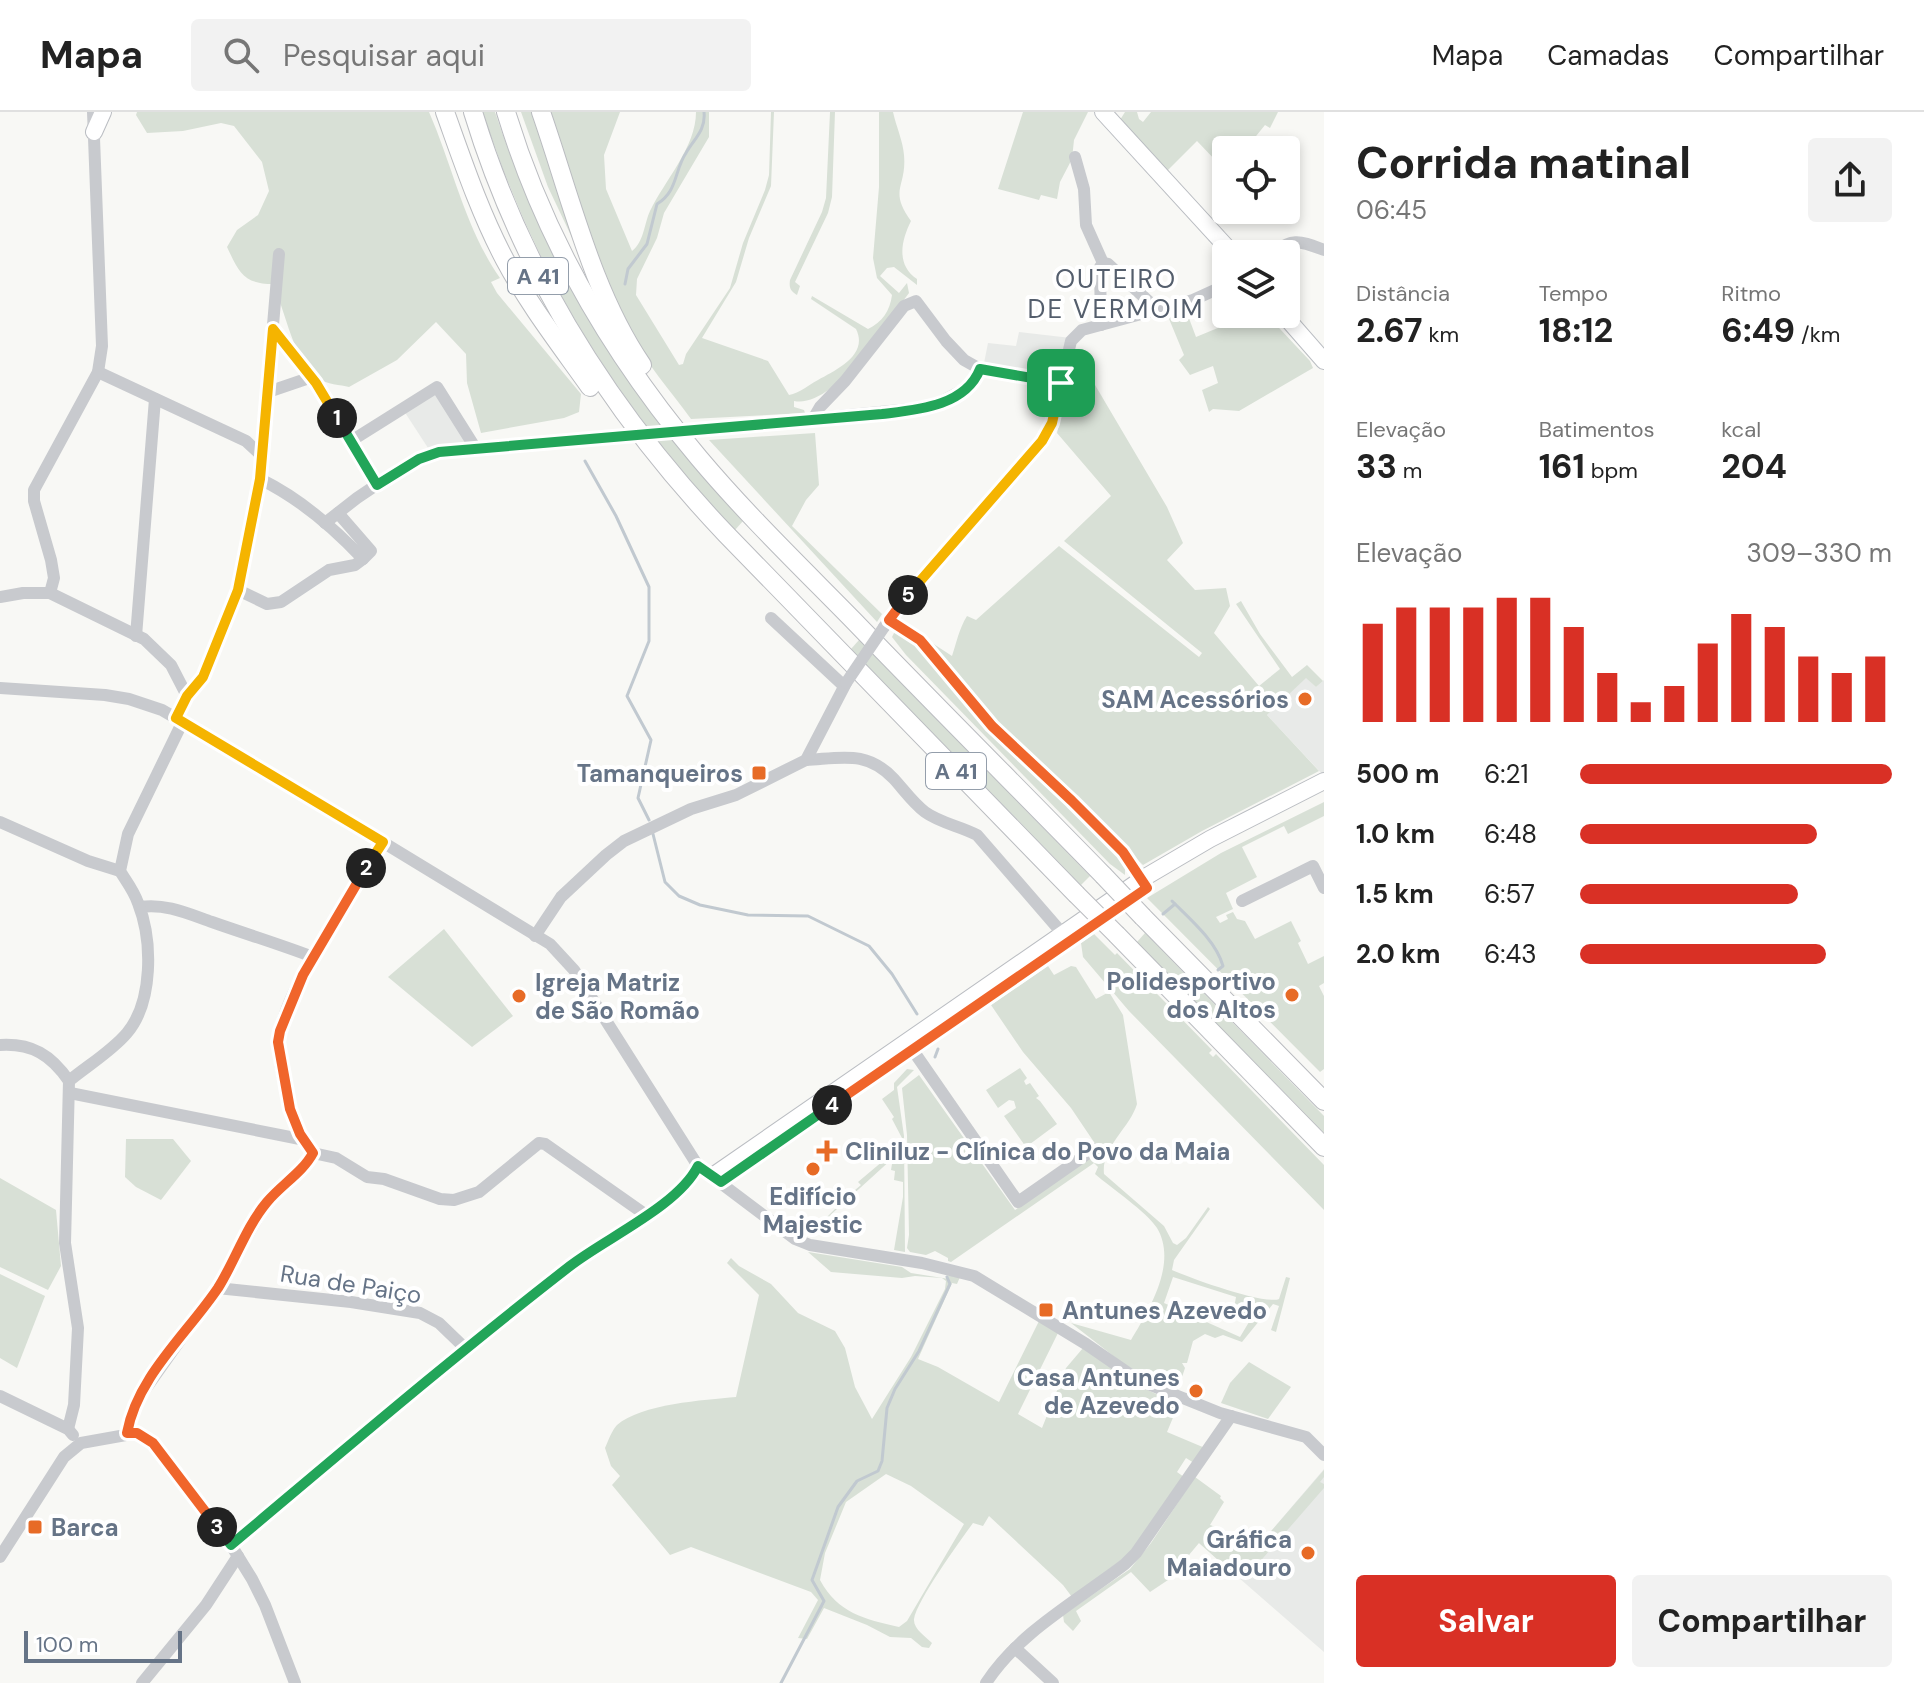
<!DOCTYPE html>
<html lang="pt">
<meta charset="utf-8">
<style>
body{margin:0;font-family:"DM Sans",sans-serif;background:#f2f2f2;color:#222;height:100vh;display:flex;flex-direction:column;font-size:30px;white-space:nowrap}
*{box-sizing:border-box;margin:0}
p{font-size:26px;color:#767676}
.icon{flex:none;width:44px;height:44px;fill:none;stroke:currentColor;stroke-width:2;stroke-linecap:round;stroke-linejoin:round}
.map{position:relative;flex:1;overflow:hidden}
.side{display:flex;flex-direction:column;background:#fff;width:600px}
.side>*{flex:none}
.tools{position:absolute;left:1212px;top:24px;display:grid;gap:16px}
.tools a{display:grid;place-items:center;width:88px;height:88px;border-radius:8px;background:#fff;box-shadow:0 4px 12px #0003;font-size:40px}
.scale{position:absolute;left:24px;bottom:20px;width:158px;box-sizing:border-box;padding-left:8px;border:4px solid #667487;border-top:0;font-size:22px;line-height:28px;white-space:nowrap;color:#667487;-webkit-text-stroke:6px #fff;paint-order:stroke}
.pin{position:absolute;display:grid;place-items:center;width:68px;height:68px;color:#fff;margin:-34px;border-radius:16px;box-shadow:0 4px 12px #0006}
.km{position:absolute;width:40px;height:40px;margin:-20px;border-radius:50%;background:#222;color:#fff;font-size:22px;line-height:40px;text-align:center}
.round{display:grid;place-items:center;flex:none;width:84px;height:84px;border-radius:8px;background:#f2f2f2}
.overview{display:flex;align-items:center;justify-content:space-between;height:136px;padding:0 32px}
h1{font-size:44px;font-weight:700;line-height:60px}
.metrics{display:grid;grid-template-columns:repeat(3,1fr);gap:12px;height:136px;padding:8px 32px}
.metrics div{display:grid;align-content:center}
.metrics b{font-size:34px;font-weight:700}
.metrics small{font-size:22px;font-weight:400}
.metrics p{font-size:22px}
.chart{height:224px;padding:16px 32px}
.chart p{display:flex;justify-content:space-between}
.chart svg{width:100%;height:144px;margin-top:8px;stroke:#d93025;stroke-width:6}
.primary-button{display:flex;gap:16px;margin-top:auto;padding:16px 32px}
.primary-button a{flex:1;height:92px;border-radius:8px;background:#d93025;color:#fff;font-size:32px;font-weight:700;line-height:92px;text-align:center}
.primary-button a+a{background:#f2f2f2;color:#222}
ul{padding:0 32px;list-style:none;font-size:26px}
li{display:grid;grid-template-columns:128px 96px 1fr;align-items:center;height:60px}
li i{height:20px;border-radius:10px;background:#d93025}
header{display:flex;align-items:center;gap:48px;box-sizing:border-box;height:112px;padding:0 40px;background:#fff;border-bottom:2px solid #e0e0e0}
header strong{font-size:38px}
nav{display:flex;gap:44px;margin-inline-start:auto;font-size:28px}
.search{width:560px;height:72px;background:#f2f2f2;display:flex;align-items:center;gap:20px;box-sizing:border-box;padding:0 28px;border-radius:8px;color:#767676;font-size:30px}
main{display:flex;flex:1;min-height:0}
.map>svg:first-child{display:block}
.built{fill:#e8eae8}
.green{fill:#d8e0d6;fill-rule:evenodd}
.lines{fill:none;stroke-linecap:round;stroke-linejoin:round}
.stream{stroke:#c1c9d0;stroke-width:3}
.major-casing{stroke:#babdc2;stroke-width:18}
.highway-casing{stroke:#babcc0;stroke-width:20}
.minor{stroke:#c8cace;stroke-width:12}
.major{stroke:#fff;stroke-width:16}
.highway{stroke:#fff;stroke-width:18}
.highway-bridge-casing{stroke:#babcc0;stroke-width:20;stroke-linecap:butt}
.minor-bridge{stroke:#c8cace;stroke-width:12}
.highway-bridge{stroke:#fff;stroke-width:18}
.split-1-casing{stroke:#fff;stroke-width:16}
.split-2-casing{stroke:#fff;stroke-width:16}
.split-3-casing{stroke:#fff;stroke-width:16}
.split-4-casing{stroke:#fff;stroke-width:16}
.split-5-casing{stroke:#fff;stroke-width:16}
.split-6-casing{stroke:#fff;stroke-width:16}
.split-1{stroke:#22a559;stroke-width:10}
.split-2{stroke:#f5b400;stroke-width:10}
.split-3{stroke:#f0652b;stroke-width:10}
.split-4{stroke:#22a559;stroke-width:10}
.split-5{stroke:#f0652b;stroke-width:10}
.split-6{stroke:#f5b400;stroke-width:10}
.poi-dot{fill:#e76b26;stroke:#fff;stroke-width:3}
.labels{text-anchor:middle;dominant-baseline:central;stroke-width:8;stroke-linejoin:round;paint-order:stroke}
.shield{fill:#fff;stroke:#949eab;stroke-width:2}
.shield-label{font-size:22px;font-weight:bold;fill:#667487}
.poi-label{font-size:24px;font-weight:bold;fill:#667487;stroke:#fff;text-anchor:end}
.street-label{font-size:24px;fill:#667487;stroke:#fff}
.neighbourhood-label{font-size:26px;letter-spacing:2px;fill:#545e6c;stroke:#fff}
</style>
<header>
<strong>Mapa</strong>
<div class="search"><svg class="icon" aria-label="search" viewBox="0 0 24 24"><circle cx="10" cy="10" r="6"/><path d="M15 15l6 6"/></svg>Pesquisar aqui</div>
<nav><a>Mapa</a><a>Camadas</a><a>Compartilhar</a></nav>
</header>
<main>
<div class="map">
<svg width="1324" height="1571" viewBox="0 0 1324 1571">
<rect width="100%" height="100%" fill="#f8f8f5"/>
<g class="built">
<path d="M1019,220l52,6 -11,43 -77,-13 5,-25 28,3z"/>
<path d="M437,280l29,51 -36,8 -26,-40z"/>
<path d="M1306,565l10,10 8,-7v96l-57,-61z"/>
<path d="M1324,1357v183l-125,-109 11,-18 50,19z"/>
</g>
<g class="green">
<path d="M137,0h292c24,55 36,116 71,166l-9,4 6,11 84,101 -2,18 -15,6 -83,15 -14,-50 -1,-29 -30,-32 -39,38 -48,27c-8,-2 -23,-3 -30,-8 -26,-18 -33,-67 -46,-95 -30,0 -34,-12 -46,-37l10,-17 21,-15 11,-24 -7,-29 -28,-36 -13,-3 -38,8 -36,2 -11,-18z"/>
<path d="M483,0h12c54,162 132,285 248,409l-8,9c-118,-126 -199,-253 -252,-418z"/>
<path d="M521,0h14l49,151 -36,-76z"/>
<path d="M551,0h69l-16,43 2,34 26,62c12,-9 12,-27 18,-40 15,-31 46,-64 46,-99h13v25l-45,76 -7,25 -20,41 -1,16 43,70 4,-1 3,-10 44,-66 13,-45 22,-53 4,-15 2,-63h3l-3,74 -22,52 -13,44 -34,56 66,23 21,34c11,-2 19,-10 29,-15 18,-10 51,-25 38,-51l-45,-30 1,-3 56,33c14,-7 22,-18 24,-34l-15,-17 -4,-20 6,-71v-75h14c3,14 10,29 11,43 3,33 -16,34 7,66 -10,20 -15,44 6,58v6l-23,-18 -7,1 -7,8 19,17 8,-10 2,10c-22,29 -74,116 -115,108v6l10,3 1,3 -114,6c-21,-29 -44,-54 -60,-86 -36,-69 -56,-147 -80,-221z"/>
<path d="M830,0h5l-3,85 -4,16 -33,69 5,4 -3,9c-7,-4 -8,-8 -7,-15l32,-68 4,-14z"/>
<path d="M1023,0h65l-14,28 -2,19 -12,23 -3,17 -16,-4 -2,5 -41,-11z"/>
<path d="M1125,0h12l2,7 4,3 8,-10h127l-8,16 -5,-3 -17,21 1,4h-23v11l-5,-2 -4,3 -20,-21 -30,30 -47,-51z"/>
<path d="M1182,197l5,4 9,24 29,-12 14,-11h27l44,47 3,7 -74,43 -26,-2 -4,3 -7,-22 16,-7 -5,-17 -23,9 -11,-15 5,-5 -17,-41z"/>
<path d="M1075,239l92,156 16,36 -16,17 28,30 31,-2 4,18 -16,27 45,53 21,-17 -44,-65 5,-3 19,33 32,43 15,-12 16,16 -7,6 -10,-9 -39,37 52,56 -117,60 -59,34 -147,-140 -70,-86 26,17c5,-15 7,-27 15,-40l9,4 83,-74 140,111 3,-4 -138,-112 47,-45 -54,-63z"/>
<path d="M815,321l4,52 -13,15 -14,26 90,88 -5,8 -168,-182z"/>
<path d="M895,519l20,10 183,190 27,33v11l-15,-11 -204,-209 -14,-18z"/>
<path d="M859,528l231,236 -9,9 -230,-236z"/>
<path d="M1324,690v14l-36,18 -4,-8 -42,21 15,30 -31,16 7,16 -17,8 4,6 8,-4 -2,-4 7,-3 4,7 8,2 10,18 36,-18 10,20 -3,2 10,21 16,-8v27l-5,3 5,10v73l-4,3 -173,-174 74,-45z"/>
<path d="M444,817l69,87 -41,31 -84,-70z"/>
<path d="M1145,821l179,183v17l-187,-191z"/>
<path d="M1094,822l21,21 2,-2 95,97 -3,3 4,4 3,-3 108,111v45l-195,-199 -46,-54 -2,-14z"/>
<path d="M1048,854l6,9 17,-9 5,1 20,32 13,-7 14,23 14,89c-7,24 -36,43 -33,70l60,52 9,17 4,2 9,-7 22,-31 2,2 -36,51 -2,10c18,8 92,35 107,29l7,-22 4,1 -14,54 -5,-2 8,-24 -6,-2 -31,38 -19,-7 -8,3 -10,-4 -12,7 -6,22h-5l3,5 -8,24 -52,-27 -54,-42 60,17c18,-30 47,-77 26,-112 -10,-16 -46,-40 -62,-54l3,-7 -4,-4 -143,99 -3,-1v-3l-13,-7 -9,4 -16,-3 -3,-4 2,-13 -2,-100 -5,-47 17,-13 96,135 85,-59 -29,-43 -48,-56 -32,-47zM1173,1165l63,20 -2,11 18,9 -12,20 -76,-34z"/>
<path d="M1020,956l7,10 -3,3 2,4 4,-2 9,13 -3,2 4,3 17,23 -31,23 -22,-31 12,-8 -2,-7 -5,-1 -11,8 -12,-18z"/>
<path d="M907,957l7,1 -17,17 7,49 1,116 -11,-2 9,-53v-15l-9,-2 1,-9 -4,-1 2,-12 -78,71 23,-23 -5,-6 5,-4 4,5 19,-16 -3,-3 44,-37v-7l-10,-19 2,-2 -12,-18 12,-9v-7z"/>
<path d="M126,1027h47l18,22 -30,39 -25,-13 -11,-10z"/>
<path d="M0,1066l56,32 5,56 -13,24 -48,-23z"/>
<path d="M808,1140l94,15 9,6 38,6 -2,-4 13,2 -3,7 -5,-1 -34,76 20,8 61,35 40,-81 19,12 -40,81 24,14 24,-60 17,-20 56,38 30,14 1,6 7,2 -10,24 38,16 -11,15 -8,-5 -9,14 7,5 -55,77 -57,43 -9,-12 -74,-69 -6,10 -10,-3c-13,18 -56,77 -59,96 -1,10 12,18 18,24l-3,5 -7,-1 -11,-9 -21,-1 -23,-12 -43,-17 -17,31 -9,-1 20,-38 -7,-8 -120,-45 -21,8 -58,-70 8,-9 -9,-10 -6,-18c3,-7 7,-18 12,-23 24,-21 87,-25 119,-28l23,-102 -32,-32 4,-5 8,8 32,18 27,29 37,18 10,17 10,39 17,32 39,-62 34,-68 1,-8 -4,-3 -27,-2 -13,2 -71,-6zM886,1362l25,12 53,38 -57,97 -8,6c-35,-8 -61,-14 -79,-47l5,-27 21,-51z"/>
<path d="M0,1162l45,22 -28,72 -17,-10z"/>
<path d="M1249,1250l42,25 -23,32 -47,-16 9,-20z"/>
<path d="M1324,1358v7l-4,5 4,2v4l-67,77 -6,-4 -14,16 -38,-34 -31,37 -18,12 -19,-20 -55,39 5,10 -8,10 -9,-9 -1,-7 67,-46 21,-26 44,-66 26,19 -1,2 4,4 -14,23 50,19z"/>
</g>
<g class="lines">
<g class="stream">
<path d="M625,172l3,-15 19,-25 10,-40c21,-13 17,-33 29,-51 8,-14 20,-23 18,-41"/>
<path d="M585,349l31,55 33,71v54l-22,55 24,44 -13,58 11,22"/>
<path d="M653,722l12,48 14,14 21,9 48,10 60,1 61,30 23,28 25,40"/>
<path d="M1172,789c18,18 44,40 51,65l-5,4"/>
<path d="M1163,802l12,-10"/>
<path d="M935,945l3,-8"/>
<path d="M781,1571l43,-82 -12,-21 26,-73 19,-26 21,-10 4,-10 5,-53 8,-19 24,-38 31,-67 -3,-7"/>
</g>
<g class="major-casing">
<g id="major">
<path d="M1103,0l130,142"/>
<path d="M94,20l9,-20"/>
<path d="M1283,202l41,47"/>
<path d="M714,1063l428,-296 68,-40 114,-58"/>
</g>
</g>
<g class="highway-casing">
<g id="highway">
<path d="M445,0c18,50 35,101 60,148 24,45 56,86 85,127"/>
<path d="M473,0c49,161 137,300 253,422l350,360"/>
<path d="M506,0c39,128 107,244 193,346 48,57 102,109 154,162 83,86 167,170 250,255"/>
<path d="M541,0c29,83 51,180 101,253"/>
<path d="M1143,805l181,184"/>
<path d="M1117,823l207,212"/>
</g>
</g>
<g class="minor">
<path d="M1075,45l9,32 2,36 17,38"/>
<path d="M1271,142c22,-17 29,-13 53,-4"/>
<path d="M1103,151l5,1 50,46"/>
<path d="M1101,213l-1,-58 3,-4"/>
<path d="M273,217l43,54 61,102"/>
<path d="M98,260l148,69 16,15"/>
<path d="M268,280l44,-15"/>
<path d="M813,307l7,-12 25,-26 59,-75 12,-5 30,40 18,19 16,9 81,14"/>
<path d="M728,315l203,-20 32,-17 14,-14 3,-7"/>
<path d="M351,329l86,-54 39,62"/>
<path d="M260,367c39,19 73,48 103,80l8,-8 -33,-38"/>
<path d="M325,411l32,-25 43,-29 39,-17 155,-13"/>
<path d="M238,478l29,14 14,-2 48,-32 26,-5 8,-6"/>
<path d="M50,481l4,-15 -3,-18 -17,-59v-11l64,-118 4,-26 -9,-234"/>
<path d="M0,485l23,-4h27l94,46 27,26 16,31"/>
<path d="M771,506l73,68"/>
<path d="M889,508l31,20 72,86 80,75 51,51 24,36"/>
<path d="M884,515l57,-72 101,-114 10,-18 19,-82 11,-11 111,-30 33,-15"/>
<path d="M136,524l19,-237"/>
<path d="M0,576l105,7 24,4 33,11 94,55 294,179 24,26 124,196 97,73 15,6 112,18 52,13 112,68 45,31 17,9 72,29 86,24 18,18"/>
<path d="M176,606l11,-22 16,-19 35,-87 22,-111 19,-225"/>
<path d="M806,648c36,-2 61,-10 88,19 10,11 19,24 31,33 15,11 35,14 52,23l85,98"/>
<path d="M0,710l88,39 32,10"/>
<path d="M1242,789l71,-35 11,22"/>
<path d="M140,795c26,-4 49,7 72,15 34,12 67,22 101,35l70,-115"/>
<path d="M535,824l26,-39 45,-42 18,-14 67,-32 45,-14 70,-35 40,-77"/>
<path d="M0,933c32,-2 51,10 69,36l-4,162 13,85 -4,77 -6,24"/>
<path d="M912,937l106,153 76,-53"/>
<path d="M69,969c18,-15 43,-30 58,-48 26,-31 26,-92 11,-130 -4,-12 -12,-22 -18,-32l8,-37 55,-113"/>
<path d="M70,981l235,47"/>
<path d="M307,1031c-15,-21 -31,-81 -28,-106 4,-26 20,-57 34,-80"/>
<path d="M313,1041l23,5 31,19 17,2 56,20 14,1 25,-8 60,-49 6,1 101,71"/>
<path d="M217,1176l134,14 69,11 19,10 27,26"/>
<path d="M0,1284l68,33 5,6"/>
<path d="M127,1321l10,-32 80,-113 48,-83 41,-41 7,-11"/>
<path d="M231,1433c112,-94 223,-189 338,-279 37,-28 108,-60 129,-100"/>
<path d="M0,1445l64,-100 17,-14 56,-10 16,10 78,102 21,34 13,26 30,78"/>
<path d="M1015,1536l38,35"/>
<path d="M142,1571l64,-78 32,-49"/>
<path d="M986,1571c33,-51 91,-82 139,-119l11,-11 95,-137"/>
</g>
<use href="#major" class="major"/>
<use href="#highway" class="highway"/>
<g class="highway-bridge-casing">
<g id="highway-bridge">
<path d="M1103,763l40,42"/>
<path d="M1076,782l41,41"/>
</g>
</g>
<g class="minor-bridge">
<path d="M594,327l134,-12"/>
<path d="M846,571l38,-56"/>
</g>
<use href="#highway-bridge" class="highway-bridge"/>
</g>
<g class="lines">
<g class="split-1-casing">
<path id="split-1" d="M337,306l40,67 42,-26 20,-7 443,-38c33,-4 83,-7 98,-45l81,14"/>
</g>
<g class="split-2-casing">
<path id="split-2" d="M337,306l-21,-35 -43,-54 -13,150 -22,111 -35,87 -16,19 -11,22 207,124 -17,26"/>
</g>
<g class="split-3-casing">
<path id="split-3" d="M217,1415l-64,-84 -16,-10h-10c10,-56 60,-99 91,-145 17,-27 28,-61 49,-86 14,-17 36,-30 46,-49l-13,-19 -10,-25 -12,-67 2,-11 23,-56 63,-107"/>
</g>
<g class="split-4-casing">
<path id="split-4" d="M217,1415l14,18c112,-94 223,-189 339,-279 36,-28 108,-60 128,-100l23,16 111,-77"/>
</g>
<g class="split-5-casing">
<path id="split-5" d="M832,993l315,-217 -24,-36 -51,-51 -80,-75 -72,-86 -31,-20 19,-25"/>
</g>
<g class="split-6-casing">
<path id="split-6" d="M908,483l134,-154 10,-18 9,-40"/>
</g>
<use href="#split-1" class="split-1"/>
<use href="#split-2" class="split-2"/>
<use href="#split-3" class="split-3"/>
<use href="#split-4" class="split-4"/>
<use href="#split-5" class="split-5"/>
<use href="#split-6" class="split-6"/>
</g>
<g class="poi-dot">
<circle cx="1305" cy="587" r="8"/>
<rect x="751" y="653" width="16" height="16" rx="4"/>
<circle cx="1292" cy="883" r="8"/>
<circle cx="519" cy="884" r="8"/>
<path d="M823 1027h8v8h8v8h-8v8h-8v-8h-8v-8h8z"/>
<circle cx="813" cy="1057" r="8"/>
<rect x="1038" y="1190" width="16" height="16" rx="4"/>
<circle cx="1196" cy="1279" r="8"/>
<rect x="27" y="1407" width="16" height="16" rx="4"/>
<circle cx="1308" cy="1441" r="8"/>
</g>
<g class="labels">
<g class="shield">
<rect x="508" y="146" width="60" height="36" rx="6"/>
<rect x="926" y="641" width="60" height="36" rx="6"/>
</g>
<g class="shield-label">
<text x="538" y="164">A 41</text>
<text x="956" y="659">A 41</text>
</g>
<g class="poi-label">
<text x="1289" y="587">SAM Acessórios</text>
<text x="743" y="661">Tamanqueiros</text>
<text x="1276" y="869">Polidesportivo<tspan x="1276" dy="28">dos Altos</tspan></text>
<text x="535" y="870" text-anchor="start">Igreja Matriz<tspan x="535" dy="28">de São Romão</tspan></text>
<text x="845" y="1039" text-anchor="start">Cliniluz - Clínica do Povo da Maia</text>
<text x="813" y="1084" text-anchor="middle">Edifício<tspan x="813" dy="28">Majestic</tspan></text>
<text x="1062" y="1198" text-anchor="start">Antunes Azevedo</text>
<text x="1180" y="1265">Casa Antunes<tspan x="1180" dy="28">de Azevedo</tspan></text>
<text x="51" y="1415" text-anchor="start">Barca</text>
<text x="1292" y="1427">Gráfica<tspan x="1292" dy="28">Maiadouro</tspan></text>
</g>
<g class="street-label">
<text transform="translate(351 1172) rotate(9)">Rua de Paiço</text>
</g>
<g class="neighbourhood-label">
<text x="1116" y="167">OUTEIRO<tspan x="1116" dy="30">DE VERMOIM</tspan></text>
</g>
</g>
</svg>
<div class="tools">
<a><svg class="icon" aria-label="locate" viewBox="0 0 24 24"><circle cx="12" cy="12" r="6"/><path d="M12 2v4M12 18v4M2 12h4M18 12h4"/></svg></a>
<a><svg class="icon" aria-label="layers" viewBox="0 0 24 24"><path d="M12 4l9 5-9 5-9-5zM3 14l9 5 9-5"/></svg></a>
</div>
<div class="scale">100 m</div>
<div class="pin" style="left:1061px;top:271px;background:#1e9e55"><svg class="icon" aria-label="arrive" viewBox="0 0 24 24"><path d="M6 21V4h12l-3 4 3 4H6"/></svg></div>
<b class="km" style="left:337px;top:306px">1</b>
<b class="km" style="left:366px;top:756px">2</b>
<b class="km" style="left:217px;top:1415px">3</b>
<b class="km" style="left:832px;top:993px">4</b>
<b class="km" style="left:908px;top:483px">5</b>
</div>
<section class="side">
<div class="overview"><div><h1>Corrida matinal</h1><p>06:45</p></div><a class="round"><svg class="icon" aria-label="share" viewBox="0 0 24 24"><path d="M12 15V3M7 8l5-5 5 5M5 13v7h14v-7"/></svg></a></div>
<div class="metrics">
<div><p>Distância</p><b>2.67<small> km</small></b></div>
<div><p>Tempo</p><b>18:12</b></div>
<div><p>Ritmo</p><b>6:49<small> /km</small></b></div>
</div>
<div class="metrics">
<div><p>Elevação</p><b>33<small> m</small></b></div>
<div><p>Batimentos</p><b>161<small> bpm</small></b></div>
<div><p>kcal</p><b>204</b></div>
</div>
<div class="chart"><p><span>Elevação</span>309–330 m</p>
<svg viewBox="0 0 160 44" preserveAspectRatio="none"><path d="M5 44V14M15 44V9M25 44V9M35 44V9M45 44V6M55 44V6M65 44V15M75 44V29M85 44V38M95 44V33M105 44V20M115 44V11M125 44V15M135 44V24M145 44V29M155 44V24"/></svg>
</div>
<ul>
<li><b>500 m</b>6:21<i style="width:100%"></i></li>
<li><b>1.0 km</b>6:48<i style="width:76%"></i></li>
<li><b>1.5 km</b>6:57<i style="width:70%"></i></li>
<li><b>2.0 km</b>6:43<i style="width:79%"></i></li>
</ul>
<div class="primary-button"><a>Salvar</a><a>Compartilhar</a></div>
</section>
</main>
